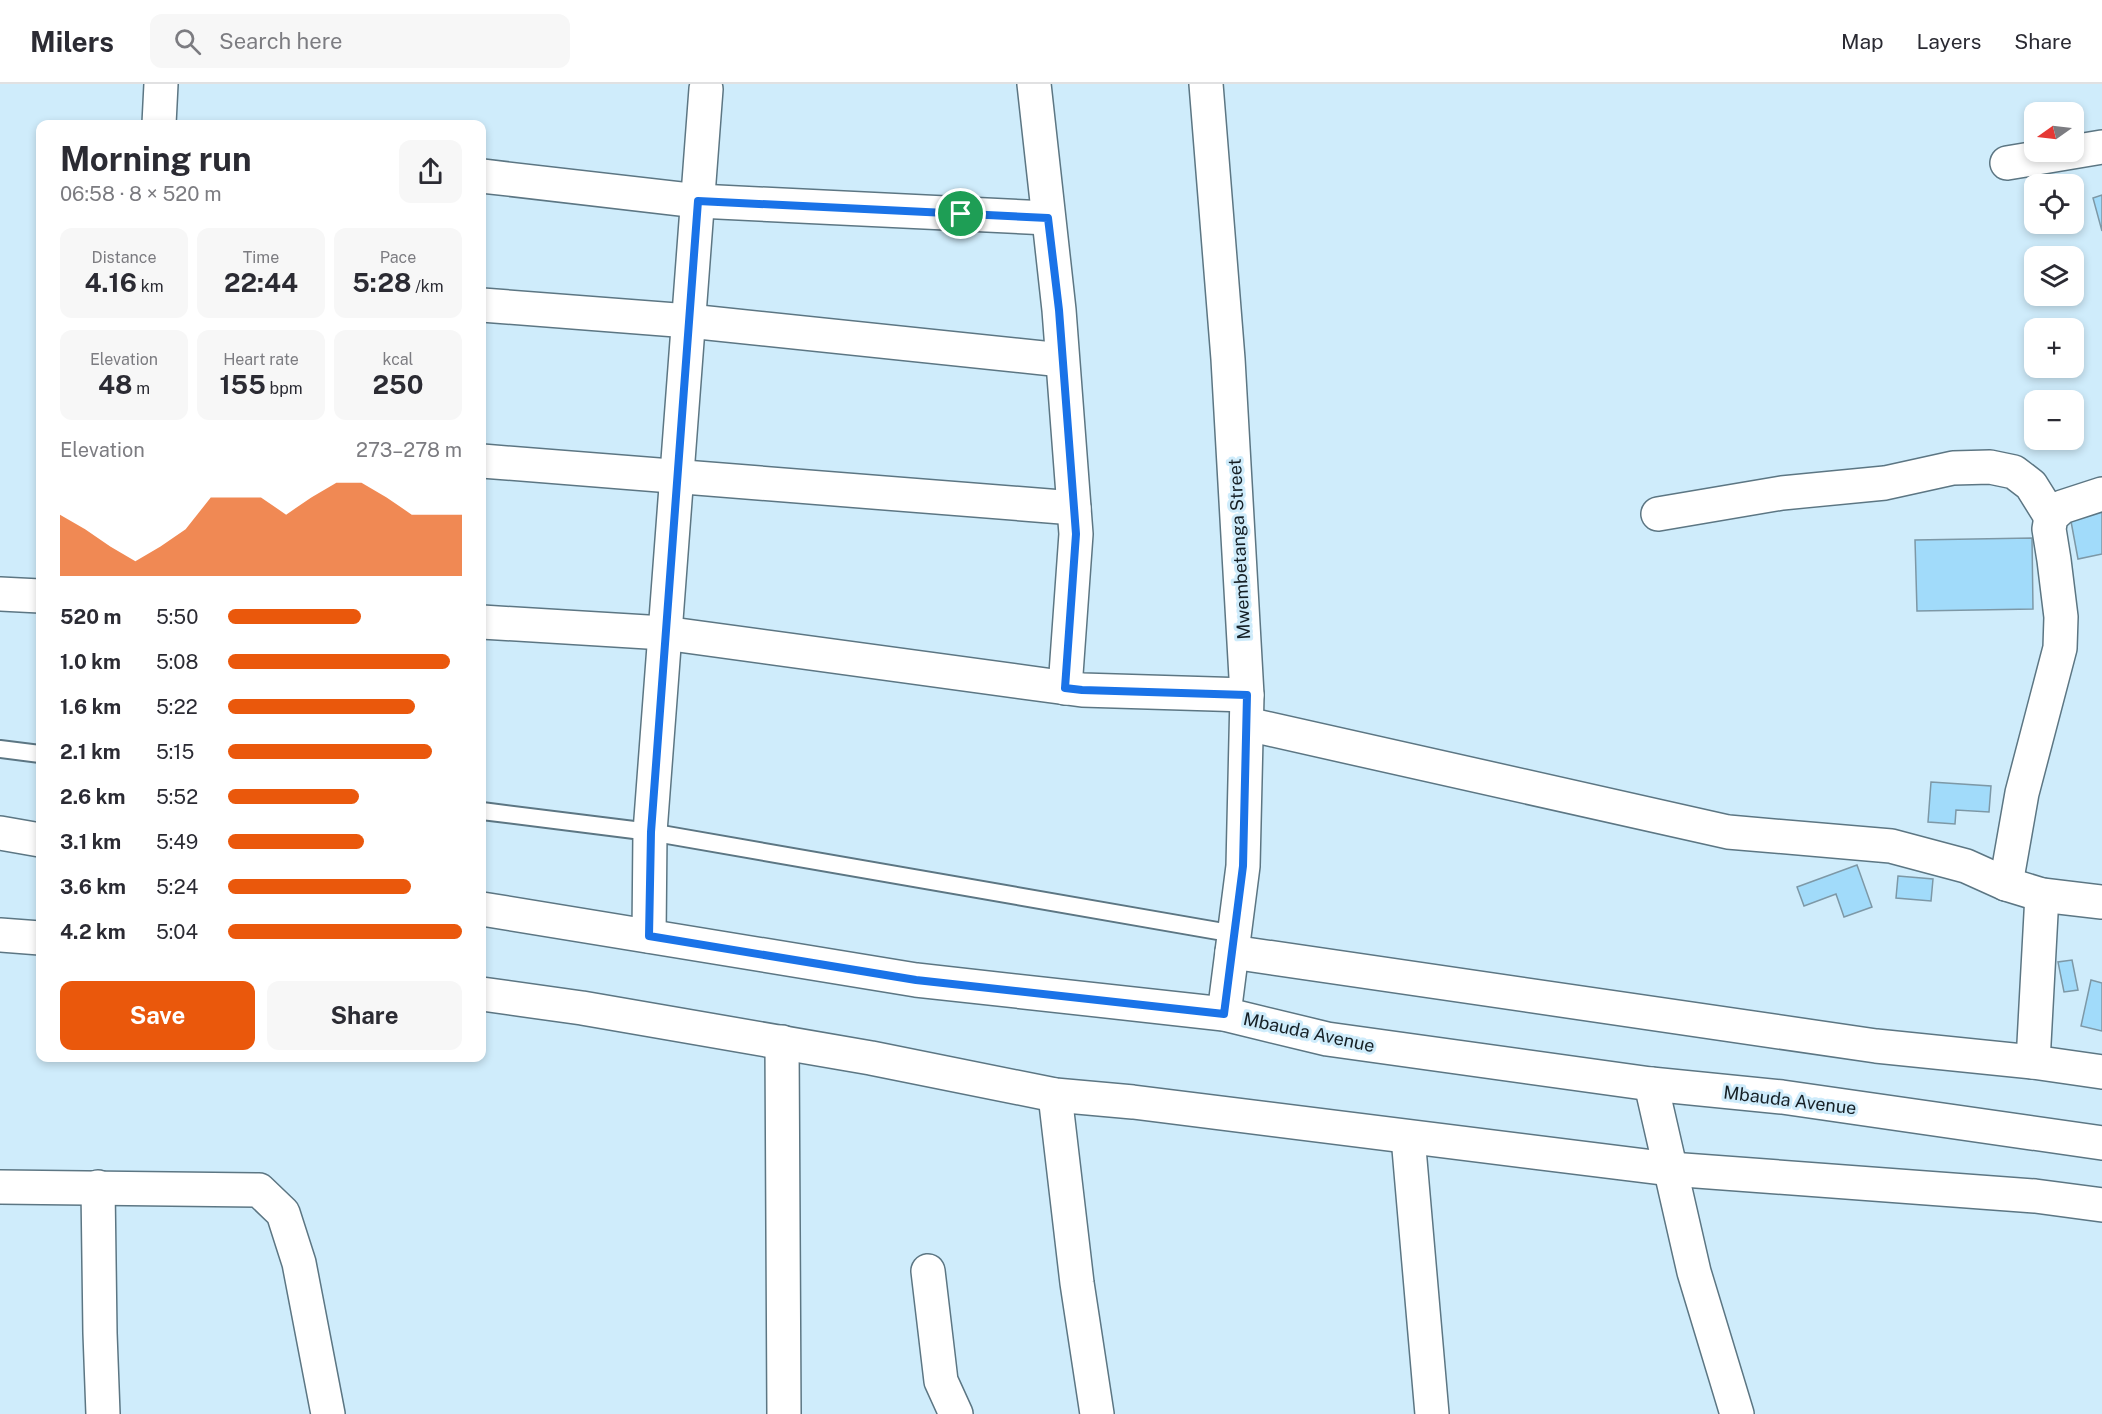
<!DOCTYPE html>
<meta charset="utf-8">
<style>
body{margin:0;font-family:"Public Sans",sans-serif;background:#f7f7f7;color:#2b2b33;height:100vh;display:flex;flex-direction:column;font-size:22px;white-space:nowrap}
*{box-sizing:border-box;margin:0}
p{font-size:20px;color:#7c7c81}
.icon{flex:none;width:33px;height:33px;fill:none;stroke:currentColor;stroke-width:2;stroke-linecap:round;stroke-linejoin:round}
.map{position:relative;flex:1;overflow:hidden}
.drawer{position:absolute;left:36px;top:36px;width:450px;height:942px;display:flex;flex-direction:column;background:#fff;border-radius:12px;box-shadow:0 3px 9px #0003}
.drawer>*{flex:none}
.needle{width:39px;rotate:256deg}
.fabs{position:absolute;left:2024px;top:18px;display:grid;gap:12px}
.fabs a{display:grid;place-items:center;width:60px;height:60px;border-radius:12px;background:#fff;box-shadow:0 3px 9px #0003;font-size:30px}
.pin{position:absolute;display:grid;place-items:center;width:51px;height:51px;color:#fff;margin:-26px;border:3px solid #fff;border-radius:50%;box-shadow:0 2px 6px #0007}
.round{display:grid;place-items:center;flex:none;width:63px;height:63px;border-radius:12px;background:#f7f7f7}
.headline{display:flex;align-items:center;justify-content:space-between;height:102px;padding:0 24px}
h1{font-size:33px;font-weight:700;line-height:45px}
.figures{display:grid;grid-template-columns:repeat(3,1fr);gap:9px;height:102px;padding:6px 24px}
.figures div{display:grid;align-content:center;border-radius:12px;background:#f7f7f7;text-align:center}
.figures b{font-size:26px;font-weight:700}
.figures small{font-size:16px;font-weight:400}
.figures p{font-size:16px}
.chart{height:168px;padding:12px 24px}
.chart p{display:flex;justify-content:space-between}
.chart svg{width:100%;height:108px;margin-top:6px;fill:#ea580c;opacity:.7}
.button{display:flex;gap:12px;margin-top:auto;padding:12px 24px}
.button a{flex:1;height:69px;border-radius:12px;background:#ea580c;color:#fff;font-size:24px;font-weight:700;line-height:69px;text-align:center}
.button a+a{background:#f7f7f7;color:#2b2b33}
ul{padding:0 24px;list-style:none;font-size:20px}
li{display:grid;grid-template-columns:96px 72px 1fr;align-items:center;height:45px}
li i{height:15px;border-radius:8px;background:#ea580c}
header{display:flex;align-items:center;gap:36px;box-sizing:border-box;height:84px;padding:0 30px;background:#fff;border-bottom:2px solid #e1e1e2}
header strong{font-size:28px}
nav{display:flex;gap:33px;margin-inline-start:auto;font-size:21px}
.search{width:420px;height:54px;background:#f7f7f7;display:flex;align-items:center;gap:15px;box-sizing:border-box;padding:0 21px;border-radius:12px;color:#7c7c81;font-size:22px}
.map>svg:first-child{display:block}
.building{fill:#a1dbfa;stroke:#7d98a6;stroke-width:1.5}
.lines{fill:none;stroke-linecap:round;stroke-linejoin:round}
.service-casing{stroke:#5c7683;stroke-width:20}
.minor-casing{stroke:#5c7683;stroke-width:36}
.tertiary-casing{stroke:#5c7683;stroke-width:36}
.service{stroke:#fff;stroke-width:16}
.minor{stroke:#fff;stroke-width:33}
.tertiary{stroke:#fff;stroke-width:33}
.route-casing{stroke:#fff;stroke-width:12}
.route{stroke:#1a73e8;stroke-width:8}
.labels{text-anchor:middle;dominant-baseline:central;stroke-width:6;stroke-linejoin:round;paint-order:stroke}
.street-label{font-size:18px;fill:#162026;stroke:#cfecfb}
</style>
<header>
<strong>Milers</strong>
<div class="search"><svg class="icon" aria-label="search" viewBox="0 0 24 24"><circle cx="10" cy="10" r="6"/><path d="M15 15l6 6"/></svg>Search here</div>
<nav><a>Map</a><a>Layers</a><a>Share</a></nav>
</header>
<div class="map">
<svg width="2102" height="1330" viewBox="0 0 2102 1330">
<rect width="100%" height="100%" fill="#cfecfb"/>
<g class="building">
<path d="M2102,111v36l-9,-33z"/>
<path d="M2102,426v44l-24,5 -8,-43z"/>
<path d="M2032,454l1,71 -116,2 -2,-71z"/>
<path d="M1931,698l60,4 -2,26 -33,-2 -1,14 -27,-2z"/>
<path d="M1857,781l15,42 -28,10 -8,-23 -32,12 -7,-19z"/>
<path d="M1898,792l35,3 -2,22 -35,-3z"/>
<path d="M2072,876l6,30 -14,2 -6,-30z"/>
<path d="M2091,896l11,3v48l-21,-5z"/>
</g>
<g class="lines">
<g class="service-casing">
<g id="service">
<path d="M0,665l40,5"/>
<path d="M482,727l168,21 585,102"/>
</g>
</g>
<g class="minor-casing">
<g id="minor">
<path d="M1034,0l25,226 17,224 -11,154"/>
<path d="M159,40l2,-40"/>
<path d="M2007,79l95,-16"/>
<path d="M482,92l216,25 350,17"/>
<path d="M482,221l207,16 373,39"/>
<path d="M482,377l592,47"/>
<path d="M1658,430l124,-21 103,-10 68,-15 37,-1 24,5 17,13 20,32"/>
<path d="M0,510l40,2"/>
<path d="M482,538l182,11 418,57 165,5"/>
<path d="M1247,640l481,108 163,14 75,20 40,18 36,11 60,7"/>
<path d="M2006,800l16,-91 38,-145 1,-31 -7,-57 -5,-31 2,-12 11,-10 40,-13"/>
<path d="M0,851l40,3"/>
<path d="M649,852l1,-104 56,-743"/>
<path d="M1232,868l644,94 157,16 69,10"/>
<path d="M482,910l100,14 289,50 184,37 78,7 537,67 365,27 67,9"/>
<path d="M782,958l2,372"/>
<path d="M2033,978l9,-167"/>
<path d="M1055,1011l22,188 20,131"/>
<path d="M1408,1053l24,277"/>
<path d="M0,1103l259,3 24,23 16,50 29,151"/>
<path d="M98,1103l2,146 3,81"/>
<path d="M928,1187l13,110 15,33"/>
</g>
</g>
<g class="tertiary-casing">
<g id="tertiary">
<path d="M1206,0l22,275 19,336 -4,171 -19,148"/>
<path d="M0,749l40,7"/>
<path d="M482,825l434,71 308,34 103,25 324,45 131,13 320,46"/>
<path d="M1651,1000l43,188 43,142"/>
</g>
</g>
<use href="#service" class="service"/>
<use href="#minor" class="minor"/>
<use href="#tertiary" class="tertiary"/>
</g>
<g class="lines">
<g class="route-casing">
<path id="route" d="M698,117l350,17 11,92 17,224 -11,154 17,2 165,5 -4,171 -19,148 -308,-34 -267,-44 2,-104z"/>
</g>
<use href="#route" class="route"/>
</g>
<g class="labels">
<g class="street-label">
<text transform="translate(1239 465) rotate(-93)">Mwembetanga Street</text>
<text transform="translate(1309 948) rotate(12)">Mbauda Avenue</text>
<text transform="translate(1790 1016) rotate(7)">Mbauda Avenue</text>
</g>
</g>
</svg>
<div class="fabs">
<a><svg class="needle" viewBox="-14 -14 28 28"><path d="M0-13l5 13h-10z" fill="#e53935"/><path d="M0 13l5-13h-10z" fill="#7c7c81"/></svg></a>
<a><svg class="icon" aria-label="locate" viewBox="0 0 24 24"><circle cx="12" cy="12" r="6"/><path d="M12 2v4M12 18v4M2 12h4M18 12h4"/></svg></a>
<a><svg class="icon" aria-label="layers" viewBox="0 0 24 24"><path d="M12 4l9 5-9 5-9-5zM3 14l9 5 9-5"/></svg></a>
<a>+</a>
<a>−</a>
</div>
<div class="pin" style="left:961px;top:130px;background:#1e9e55"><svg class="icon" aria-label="arrive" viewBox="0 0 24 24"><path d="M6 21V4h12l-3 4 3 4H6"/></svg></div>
<section class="drawer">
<div class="headline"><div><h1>Morning run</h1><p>06:58 · 8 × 520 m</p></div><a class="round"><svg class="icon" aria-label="share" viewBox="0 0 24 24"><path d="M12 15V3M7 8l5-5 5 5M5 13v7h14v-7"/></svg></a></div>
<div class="figures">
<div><p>Distance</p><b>4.16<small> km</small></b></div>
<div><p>Time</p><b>22:44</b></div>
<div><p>Pace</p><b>5:28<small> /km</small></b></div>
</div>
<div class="figures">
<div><p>Elevation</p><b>48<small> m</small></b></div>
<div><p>Heart rate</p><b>155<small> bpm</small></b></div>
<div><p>kcal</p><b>250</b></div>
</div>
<div class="chart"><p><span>Elevation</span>273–278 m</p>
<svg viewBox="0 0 160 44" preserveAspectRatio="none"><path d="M0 44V19L10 25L20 32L30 38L40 32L50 25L60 12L70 12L80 12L90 19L100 12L110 6L120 6L130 12L140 19L150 19L160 19V44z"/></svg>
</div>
<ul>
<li><b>520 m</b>5:50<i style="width:57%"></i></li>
<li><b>1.0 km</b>5:08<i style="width:95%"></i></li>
<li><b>1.6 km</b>5:22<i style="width:80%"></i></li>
<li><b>2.1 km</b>5:15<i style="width:87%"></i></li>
<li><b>2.6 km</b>5:52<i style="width:56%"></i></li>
<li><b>3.1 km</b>5:49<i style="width:58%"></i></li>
<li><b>3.6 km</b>5:24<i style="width:78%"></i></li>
<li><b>4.2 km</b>5:04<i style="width:100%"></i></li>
</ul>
<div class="button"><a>Save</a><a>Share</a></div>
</section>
</div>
